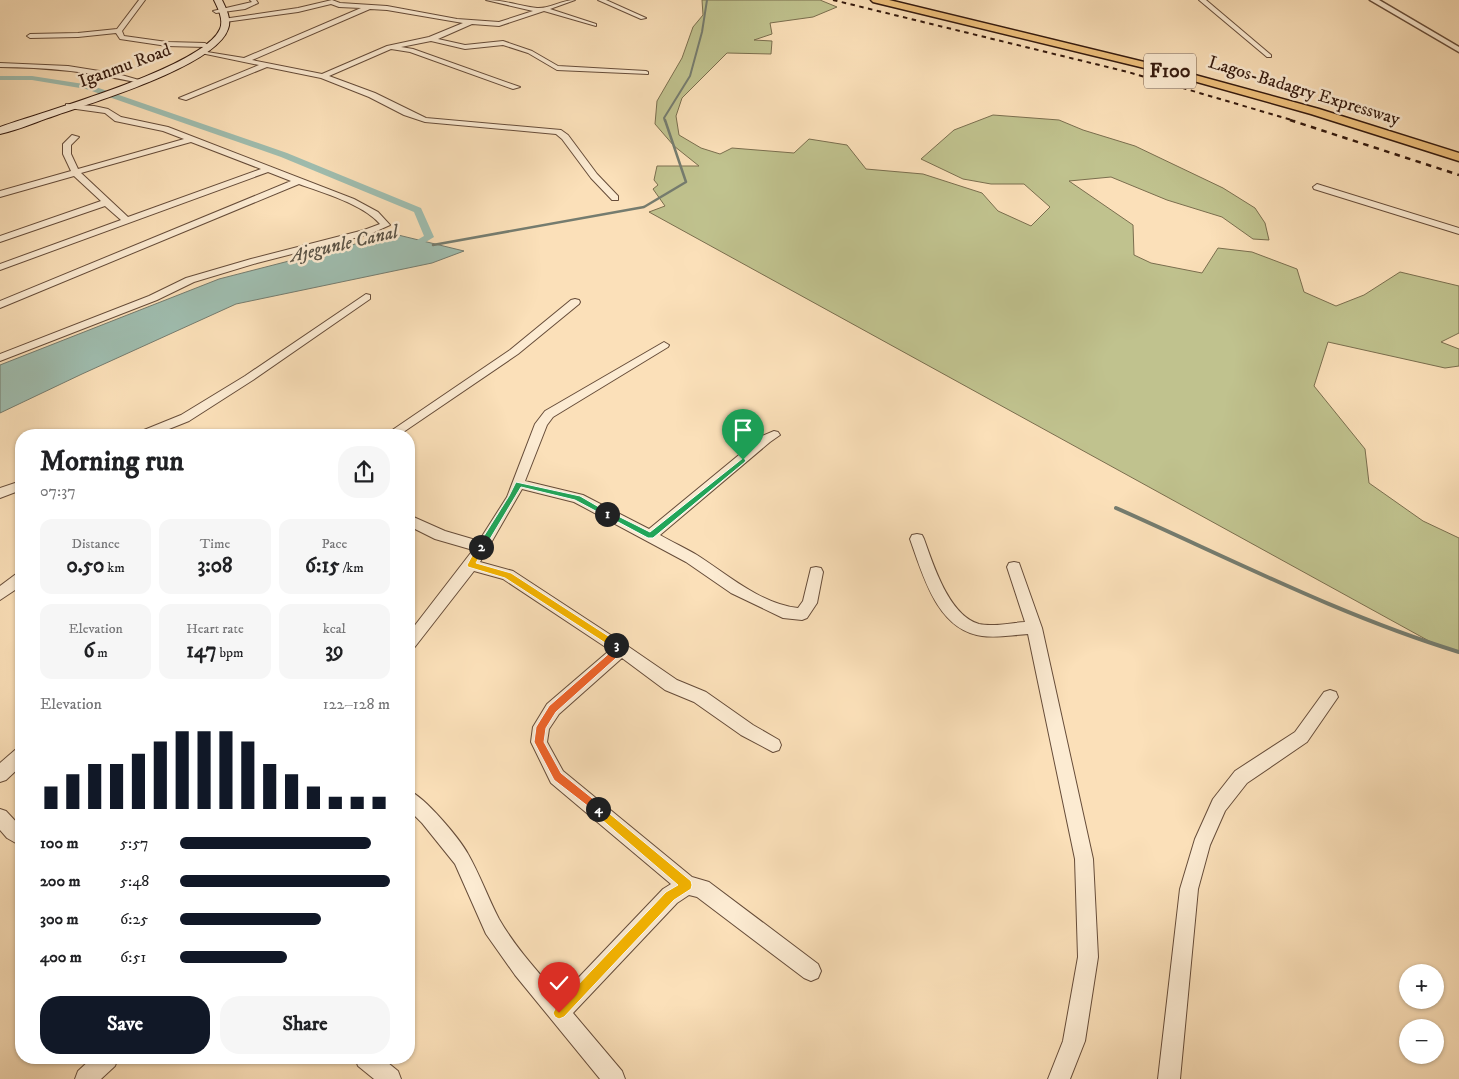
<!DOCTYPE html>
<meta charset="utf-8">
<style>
body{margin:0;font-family:"IM FELL DW Pica",serif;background:#f6f6f6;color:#202124;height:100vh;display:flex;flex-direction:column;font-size:19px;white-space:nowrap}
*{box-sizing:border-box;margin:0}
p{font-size:16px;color:#757577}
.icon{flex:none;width:28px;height:28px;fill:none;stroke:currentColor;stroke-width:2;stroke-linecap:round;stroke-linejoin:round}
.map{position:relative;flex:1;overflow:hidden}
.drawer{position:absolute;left:15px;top:429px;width:400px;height:635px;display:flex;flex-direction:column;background:#fff;border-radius:20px;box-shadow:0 1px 4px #0004}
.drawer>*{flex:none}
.fabs{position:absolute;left:1399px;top:964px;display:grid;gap:10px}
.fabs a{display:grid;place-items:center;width:45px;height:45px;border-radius:50%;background:#fff;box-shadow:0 1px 4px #0004;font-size:25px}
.pin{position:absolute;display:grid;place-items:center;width:42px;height:42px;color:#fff;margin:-51px -21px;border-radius:50% 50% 50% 0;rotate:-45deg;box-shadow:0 0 5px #0007}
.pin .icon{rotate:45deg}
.km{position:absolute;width:25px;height:25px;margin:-12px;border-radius:50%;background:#222;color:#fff;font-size:14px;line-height:25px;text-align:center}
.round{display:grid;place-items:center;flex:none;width:52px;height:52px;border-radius:20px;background:#f6f6f6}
.summary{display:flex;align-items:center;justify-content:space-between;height:85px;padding:0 25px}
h1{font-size:28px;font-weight:700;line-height:38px}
.stats{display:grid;grid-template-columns:repeat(3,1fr);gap:8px;height:85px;padding:5px 25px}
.stats div{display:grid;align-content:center;border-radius:12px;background:#f6f6f6;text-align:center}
.stats b{font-size:21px;font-weight:700}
.stats small{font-size:14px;font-weight:400}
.stats p{font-size:14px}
.chart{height:140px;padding:10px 25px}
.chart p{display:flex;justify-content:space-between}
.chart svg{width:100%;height:90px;margin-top:5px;stroke:#111827;stroke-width:6}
.primary-button{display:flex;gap:10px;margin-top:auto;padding:10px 25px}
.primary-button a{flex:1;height:58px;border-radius:20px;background:#111827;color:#fff;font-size:20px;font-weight:700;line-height:58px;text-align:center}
.primary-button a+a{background:#f6f6f6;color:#202124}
ul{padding:0 25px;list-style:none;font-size:16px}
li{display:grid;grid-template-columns:80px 60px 1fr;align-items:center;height:38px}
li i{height:12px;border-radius:6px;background:#111827}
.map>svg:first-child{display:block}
.green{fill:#c0c28e;stroke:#7a6e4e}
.water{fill:#9fbdaf;stroke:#757c6f}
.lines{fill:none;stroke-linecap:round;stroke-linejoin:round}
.stream-far2{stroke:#757c6f;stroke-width:2}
.stream-far1{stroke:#757c6f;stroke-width:2.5}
.stream{stroke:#757c6f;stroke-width:4}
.canal{fill:#9fbdaf;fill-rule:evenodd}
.minor-casing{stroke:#664c39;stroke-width:2}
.tertiary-casing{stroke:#664c39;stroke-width:3}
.secondary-casing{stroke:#351a0e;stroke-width:2}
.trunk-casing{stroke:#351a0e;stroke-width:3}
.minor{fill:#fcebd2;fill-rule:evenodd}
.tertiary{fill:#fcebd2;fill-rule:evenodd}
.secondary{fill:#fcebd2;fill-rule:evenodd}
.trunk{fill:#eec07c;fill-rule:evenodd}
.rail-far1{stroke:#351a0e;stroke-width:2;stroke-dasharray:4.5 4.5;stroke-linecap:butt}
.rail{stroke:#351a0e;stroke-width:2.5;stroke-dasharray:5.5 5.5;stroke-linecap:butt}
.split-1{fill:#22a559;stroke:#fff}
.split-2{fill:#22a559;stroke:#fff}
.split-3{fill:#f5b400;stroke:#fff}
.split-4{fill:#f0652b;stroke:#fff}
.split-5{fill:#f5b400;stroke:#fff}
.labels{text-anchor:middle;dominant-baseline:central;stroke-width:5;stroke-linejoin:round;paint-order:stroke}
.far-street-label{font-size:18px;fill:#351a0e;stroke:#fcebd2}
.far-water-label{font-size:19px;font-style:italic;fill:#5a5346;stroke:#fcebd2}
.shield{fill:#fcebd2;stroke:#715949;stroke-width:1}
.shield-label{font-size:20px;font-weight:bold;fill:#351a0e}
</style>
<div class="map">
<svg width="1459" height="1079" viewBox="0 0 1459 1079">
<rect width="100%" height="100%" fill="#fbe0b9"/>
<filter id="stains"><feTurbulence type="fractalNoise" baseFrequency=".004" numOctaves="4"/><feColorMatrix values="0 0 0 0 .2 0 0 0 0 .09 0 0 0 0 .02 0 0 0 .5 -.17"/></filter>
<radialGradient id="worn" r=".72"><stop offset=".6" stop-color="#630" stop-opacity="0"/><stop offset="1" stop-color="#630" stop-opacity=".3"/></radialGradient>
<path class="green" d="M702,0h118l17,7 -24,10 -43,6 2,11 -18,6 18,1 -1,13 -44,-1 -45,45 -6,18 3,19 22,13 19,6 12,-6 62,5 15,-14 38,6 19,24 57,5 59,19 16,18 33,15 19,-19 -26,-23h-33l-28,-5 -42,-20 33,-29 39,-15 66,5 24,10 52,16 88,42 32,20 10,15 4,17 -16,-1 -31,-22 -55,-17 -56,-23 -42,4 64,44 1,30 17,8 51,10 16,-25 34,4 45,17 7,23 32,14 28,-11 36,-23 59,14v47l-18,9 18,7v17l-14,2 -117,-26 -14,44 51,63 4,34 54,38 36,17v115l-30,-12 -780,-429 16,-6 -12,-17 5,-4 -4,-5 3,-14h42l-25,-20 -19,-22 2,-23 25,-43 11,-31 10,-12z"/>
<path class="water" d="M394,234l70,17 -32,12 -196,41 -154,70 -82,39v-48l219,-86z"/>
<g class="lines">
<path class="stream-far2" d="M665,121l-1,-3 26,-42 12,-44 5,-32"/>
<path class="stream-far1" d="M433,245l211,-38 42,-25 -21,-62"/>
<path class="stream" d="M1116,508c113,50 225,108 343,144"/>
<path class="canal" d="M0,76h32l58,9 197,68 134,55 13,29 -23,14h-6v-4l19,-11 -10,-24 -133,-55 -195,-68 -54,-9h-32z"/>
<g class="minor-casing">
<g id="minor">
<path d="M139,0h6l-23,31 2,5 43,6 38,1 3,2 -3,2 -38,-1 -47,-7 -4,-6 -38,4 -48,1 -3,-2 3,-2 48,-1 39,-4z"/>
<path d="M250,0h6l2,3 -13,6 -29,4 -3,-2 39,-9z"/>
<path d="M332,0l8,3 47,3 70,13 42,3 34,-11 -47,-11c18,0 34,6 51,8 12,1 25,-8 38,-8l-25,9 46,15v2l-52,-15 -45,15 -27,-2 -34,15 27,6 38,-4 29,10 26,15 88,5 2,1v2l-91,-4 -29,-17 -25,-8 -38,4 -34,-8 -30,6 12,2 107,38 -7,2 -103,-37 -19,-3 -62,27 46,17 51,25 135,12 7,5 29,39 21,22v4h-6l-21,-22 -29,-39 -6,-5 -131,-12 -21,-7 -35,-18 -48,-19 -54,-11 -81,33 -7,-2 80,-33 -58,-12v-2l43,7 117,-50 -22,-1 -8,-3 -33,8 -73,10 -2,-3 75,-11zM370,9l17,1 76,13 -34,14 -42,9 -65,28 -70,-14z"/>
<path d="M598,0h8l40,18 -5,1z"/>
<path d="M1199,0h7l65,55v2h-4z"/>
<path d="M0,63l68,3 50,8 21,6 -4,2c-45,-10 -89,-15 -135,-15z"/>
<path d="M66,104l28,2 14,3 13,8 47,10 186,72 24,13 12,13 -20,9 -113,29 -63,19 -37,18 -157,61v-7l149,-58 37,-18 65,-19 113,-29 16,-6c-17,-20 -57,-31 -81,-40l-299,124v-7l291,-120 -23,-9 -268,98v-6l121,-44 -16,-14 -105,36v-6l101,-35 -27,-25 -74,21v-6l71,-20 -8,-17v-10l9,-9 7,2 -8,8v9l7,15 106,-30 -21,-8 -48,-10 -10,-8 -36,-5h-3zM191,142l70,27 -133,48 -47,-44z"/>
<path d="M1317,184l142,44v6l-145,-45 -1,-2z"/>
<path d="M366,294l4,1v4l-117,81 -64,41 -35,14h-17l2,-3 42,-17 64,-39z"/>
<path d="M575,299l4,1 1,2 -1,2 -61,50 -119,81h-14l125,-85 61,-50z"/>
<path d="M664,342l5,3 -1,2 -115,70 -6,8 -22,56 58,14 66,34 113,-93 12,-5 4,1 2,3 -10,7 -110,93c12,7 25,13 37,20 31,20 64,49 101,53l5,-7 8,-33 5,-1 5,1 2,4 -6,31 -10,15 -5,2 -19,-2 -52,-25 -45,-31 -112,-60 -52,-13 -42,73 33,9 113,74 51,35 29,12 47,33 26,15 2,5 -2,5 -6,2 -32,-17 -47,-33 -29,-12 -43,-32 -63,56 -10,15 -2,13 16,29 129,106 17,5 109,82 3,7 -3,7 -7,3 -7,-3 -107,-81 -8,-2 -12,8 -104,110 49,58 3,8h-25l-85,-104 -29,-41 -31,-70 -33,-41 -13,-13v-19c15,5 51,48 59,63 12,21 20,44 31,65 16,28 40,54 61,78l103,-108 8,-5 -120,-101 -20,-41 2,-15 14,-23 63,-54 -107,-71 -29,-8 -60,77 -5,2v-17l64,-83 -38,-11 -26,-13v-11l36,16 34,10 28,-44 28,-73 10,-13z"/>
<path d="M21,481v9l-21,8v-10z"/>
<path d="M917,534l5,1 2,4c9,25 25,77 55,85 14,3 31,-1 46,-2l-18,-55 2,-4 5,-1 5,1 23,65 51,231 5,98 -13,84 -15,38h-22l15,-38 15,-84 -3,-98 -47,-225c-15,1 -31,4 -46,2 -45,-6 -59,-61 -72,-97l2,-4z"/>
<path d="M21,573v13l-21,14v-14l16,-12z"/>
<path d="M1330,690l6,2 2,5 -31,45 -60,41 -22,28 -15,34 -12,44 -18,190h-22l22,-190 15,-50 18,-40 22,-28 60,-39 29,-40z"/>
<path d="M21,748v18l-15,14 -6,2v-19l15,-13z"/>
<path d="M0,809l6,2 15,16v19l-14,-8 -7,-8z"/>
<path d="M92,1058h26l-3,8 -14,13h-26l3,-8z"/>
<path d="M355,1058h27l16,13 3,8h-27l-16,-13z"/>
</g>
</g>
<g class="tertiary-casing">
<path id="tertiary" d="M1370,0h9l80,47v5z"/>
</g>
<g class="secondary-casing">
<path id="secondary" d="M214,0h8c4,8 10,20 6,29 -12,37 -137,74 -174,87 -18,6 -36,14 -54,18v-7c42,-15 204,-60 220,-98 4,-9 -2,-21 -6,-29z"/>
</g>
<g class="trunk-casing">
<path id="trunk" d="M871,0h18l284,69 146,40 140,44v8l-148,-47 -146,-41 -292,-71z"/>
</g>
<use href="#minor" class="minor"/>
<use href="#tertiary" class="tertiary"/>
<use href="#secondary" class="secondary"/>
<use href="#trunk" class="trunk"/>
<path class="rail-far1" d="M833,0l295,72 167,49"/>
<path class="rail" d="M1290,120l169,55"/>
</g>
<path class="split-1" d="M743,458l3,2 -1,2 -92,76h-5l-45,-24 2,-2h5l40,20z"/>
<path class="split-2" d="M516,482l64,14 31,18 -4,3 -32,-17 -54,-13 -37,62h-6l-1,-2 32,-51z"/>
<path class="split-3" d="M481,544l4,3 -9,16 35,10 108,70v5h-6l-108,-70 -37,-11 -1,-2 11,-20z"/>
<path class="split-4" d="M616,642l8,4v5l-68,61 -10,16 -2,14 17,31 41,33 1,3 -1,4 -4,1 -44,-34 -20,-38 2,-15 13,-21 65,-57 -3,-4z"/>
<path class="split-5" d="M598,804l93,77 1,4 -1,4 -17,11 -110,117 -5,2 -4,-2 -2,-4 2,-4 111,-117 12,-7 -84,-72 -1,-4 1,-3z"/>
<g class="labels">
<g class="far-street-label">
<text transform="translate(125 66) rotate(-20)">Iganmu Road</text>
<text transform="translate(1304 91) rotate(17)">Lagos-Badagry Expressway</text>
</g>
<g class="far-water-label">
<text transform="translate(344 244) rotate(-13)">Ajegunle Canal</text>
</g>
<rect class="shield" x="1144" y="53.5" width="52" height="35" rx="4"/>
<g class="shield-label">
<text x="1170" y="71">F100</text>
</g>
</g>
<rect width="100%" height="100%" filter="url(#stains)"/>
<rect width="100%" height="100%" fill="url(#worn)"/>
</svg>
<div class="fabs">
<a>+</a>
<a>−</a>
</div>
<div class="pin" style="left:743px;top:460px;background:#1e9e55"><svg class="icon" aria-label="arrive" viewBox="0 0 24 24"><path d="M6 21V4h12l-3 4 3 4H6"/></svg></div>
<div class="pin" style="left:559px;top:1013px;background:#d93025"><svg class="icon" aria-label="check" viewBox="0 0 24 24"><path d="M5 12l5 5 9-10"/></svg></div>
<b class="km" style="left:607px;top:514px">1</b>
<b class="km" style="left:481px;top:547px">2</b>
<b class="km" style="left:616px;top:645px">3</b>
<b class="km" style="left:598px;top:809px">4</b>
<section class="drawer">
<div class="summary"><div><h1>Morning run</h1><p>07:37</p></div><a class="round"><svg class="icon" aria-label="share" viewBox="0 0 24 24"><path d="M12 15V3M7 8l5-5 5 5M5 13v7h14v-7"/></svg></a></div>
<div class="stats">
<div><p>Distance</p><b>0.50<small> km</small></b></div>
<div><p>Time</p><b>3:08</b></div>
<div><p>Pace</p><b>6:15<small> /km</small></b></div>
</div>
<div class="stats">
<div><p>Elevation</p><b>6<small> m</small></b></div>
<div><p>Heart rate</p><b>147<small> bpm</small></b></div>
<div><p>kcal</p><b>39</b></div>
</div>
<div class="chart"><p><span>Elevation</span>122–128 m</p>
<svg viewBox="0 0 160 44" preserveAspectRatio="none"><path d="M5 44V33M15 44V27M25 44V22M35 44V22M45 44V17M55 44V11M65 44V6M75 44V6M85 44V6M95 44V11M105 44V22M115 44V27M125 44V33M135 44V38M145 44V38M155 44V38"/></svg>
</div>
<ul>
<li><b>100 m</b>5:57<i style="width:91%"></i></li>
<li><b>200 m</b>5:48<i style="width:100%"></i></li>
<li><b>300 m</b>6:25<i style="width:67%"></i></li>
<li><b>400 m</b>6:51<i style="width:51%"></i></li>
</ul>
<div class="primary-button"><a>Save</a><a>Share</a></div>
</section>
</div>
